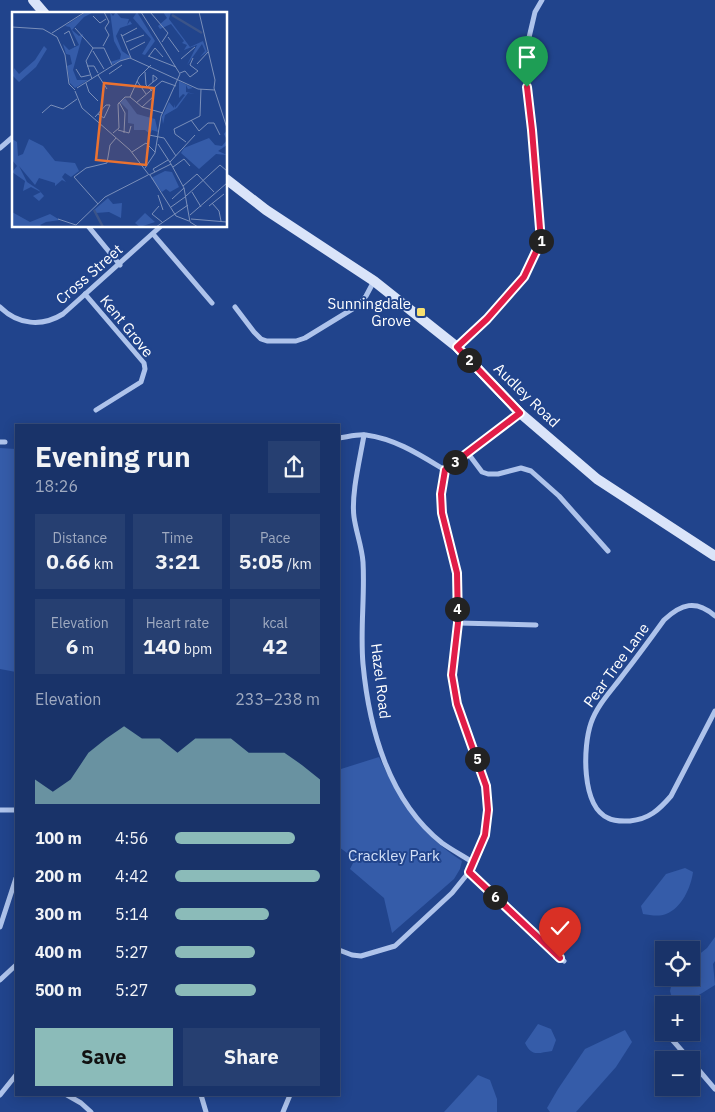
<!DOCTYPE html>
<meta charset="utf-8">
<style>
body{margin:0;font-family:"IBM Plex Sans",sans-serif;background:#263f71;color:#f1f3f6;height:100vh;display:flex;flex-direction:column;font-size:19px;white-space:nowrap}
*{box-sizing:border-box;margin:0}
p{font-size:16px;color:#9faac0}
.icon{flex:none;width:28px;height:28px;fill:none;stroke:currentColor;stroke-width:2;stroke-linecap:round;stroke-linejoin:round}
.map{position:relative;flex:1;overflow:hidden}
.sheet{position:absolute;left:15px;top:424px;width:325px;height:672px;display:flex;flex-direction:column;background:#193369;border-radius:0px;box-shadow:0 2px 12px #0003,0 0 0 1px #374e7d}
.sheet>*{flex:none}
.controls{position:absolute;left:655px;top:941px;display:grid;gap:10px}
.controls a{display:grid;place-items:center;width:45px;height:45px;border-radius:0px;background:#193369;box-shadow:0 2px 12px #0003,0 0 0 1px #374e7d;font-size:25px}
.pin{position:absolute;display:grid;place-items:center;width:42px;height:42px;color:#fff;margin:-51px -21px;border-radius:50% 50% 50% 0;rotate:-45deg;box-shadow:0 0 5px #0007}
.pin .icon{rotate:45deg}
.km{position:absolute;width:25px;height:25px;margin:-12px;border-radius:50%;background:#222;color:#fff;font-size:14px;line-height:25px;text-align:center}
.round{display:grid;place-items:center;flex:none;width:52px;height:52px;border-radius:0px;background:#263f71}
.headline{display:flex;align-items:center;justify-content:space-between;height:85px;padding:0 20px}
h1{font-size:28px;font-weight:700;line-height:38px}
.figures{display:grid;grid-template-columns:repeat(3,1fr);gap:8px;height:85px;padding:5px 20px}
.figures div{display:grid;align-content:center;border-radius:0px;background:#263f71;text-align:center}
.figures b{font-size:21px;font-weight:700}
.figures small{font-size:14px;font-weight:400}
.figures p{font-size:14px}
.chart{height:140px;padding:10px 20px}
.chart p{display:flex;justify-content:space-between}
.chart svg{width:100%;height:90px;margin-top:5px;fill:#8bbbb9;opacity:.7}
.action{display:flex;gap:10px;margin-top:auto;padding:10px 20px}
.action a{flex:1;height:58px;border-radius:0px;background:#8bbbb9;color:#111;font-size:20px;font-weight:700;line-height:58px;text-align:center}
.action a+a{background:#263f71;color:#f1f3f6}
ul{padding:0 20px;list-style:none;font-size:16px}
li{display:grid;grid-template-columns:80px 60px 1fr;align-items:center;height:38px}
li i{height:12px;border-radius:6px;background:#8bbbb9}
.map>svg:first-child{display:block}
.green{fill:#355ca9}
.lines{fill:none;stroke-linecap:round;stroke-linejoin:round}
.street{stroke:#aec3eb;stroke-width:5}
.secondary{stroke:#dae4f9;stroke-width:10}
.route-casing{stroke:#fff;stroke-width:10}
.route{stroke:#e11d48;stroke-width:6}
.poi-dot{fill:#f8e070;stroke:#21448c;stroke-width:2}
.labels{text-anchor:middle;dominant-baseline:central;stroke-width:4;stroke-linejoin:round;paint-order:stroke}
.street-label{font-size:15px;fill:#fff;stroke:#21448c}
.poi-label{font-size:15px;fill:#fff;stroke:#21448c;text-anchor:end}
.park-label{font-size:15px;fill:#d3e0f8;stroke:#21448c}
.inset-river{fill:none;stroke:#3b5489;stroke-width:2.5}
.inset-road{fill:none;stroke:#7a8fba;stroke-width:1}
.view{fill:#eb7230;fill-opacity:0.15;stroke:#eb7230;stroke-width:2.5}
.inset-edge{fill:none;stroke:#fff;stroke-width:2.5}
</style>
<div class="map">
<svg width="715" height="1112" viewBox="0 0 715 1112">
<rect width="100%" height="100%" fill="#21448c"/>
<g class="green">
<path d="M0,448l16,1v223l-16,-3z"/>
<path d="M379,757c21,44 41,77 83,104l-2,8 -6,10 -62,54 -8,-35 -34,-29 5,-10 -16,-12v-81l2,3z"/>
<path d="M685,868l8,4c-2,15 -11,36 -27,42 -7,3 -16,1 -23,0l-2,-8 25,-32z"/>
<path d="M715,937v24l-2,3 2,21 -21,13 -6,7h-14l-4,-14 3,-13h18v-17l16,-13z"/>
<path d="M538,1024l13,5 5,11 -4,11c-14,2 -20,6 -27,-8z"/>
<path d="M625,1030l7,12 -16,25 -40,45h-26l-3,-4 11,-19 27,-40z"/>
<path d="M478,1075l12,5 7,19v13h-53z"/>
</g>
<g class="lines">
<g class="street">
<path d="M0,148l14,-12"/>
<path d="M88,226l32,39"/>
<path d="M153,234l59,69"/>
<path d="M85,294l59,69 1,6 -4,13 -45,28"/>
<path d="M0,307c18,18 42,20 63,7l98,-88"/>
<path d="M235,307l19,25 7,7 6,2h29l9,-3 54,-33 7,-9 8,-15"/>
<path d="M457,347l30,-28 37,-42 17,-36 -9,-111 -5,-43v-41l8,-34 7,-12"/>
<path d="M364,435c-4,24 -13,59 -10,82 2,15 8,30 9,45 2,34 -3,68 0,102 6,65 26,137 79,179 10,7 21,13 32,20"/>
<path d="M339,438c8,-1 19,-4 27,-3 30,4 54,20 79,35"/>
<path d="M0,442h5"/>
<path d="M467,452l15,20 6,2h10l23,-6 10,3 28,25 49,55"/>
<path d="M715,616c-19,-17 -34,-12 -51,4 -13,18 -27,37 -41,55 -11,15 -26,30 -32,48 -8,23 -10,83 17,95 7,4 15,3 22,3 19,-2 29,-11 41,-25l44,-85"/>
<path d="M458,623l78,2"/>
<path d="M0,810h16"/>
<path d="M469,872l95,89"/>
<path d="M0,927l16,-49"/>
<path d="M339,950l13,5 9,1 34,-10 57,-53 17,-21 16,-37 3,-25 -2,-24 -29,-82 -5,-29 6,-52 -1,-50 -15,-60 -1,-19 4,-24 75,-57"/>
<path d="M0,980l16,-15"/>
<path d="M668,1035l22,25"/>
<path d="M691,1061l24,28"/>
<path d="M0,1095l16,-20"/>
<path d="M67,1095l14,8 10,9"/>
<path d="M201,1095l5,17"/>
<path d="M283,1112l7,-17"/>
</g>
<g class="secondary">
<path d="M33,0l12,14"/>
<path d="M226,179l40,31 108,71 83,66 63,66 77,66 118,77"/>
</g>
</g>
<g class="lines">
<g class="route-casing">
<path id="route" d="M527,87l5,43 9,111 -17,36 -37,42 -30,28 63,66 -75,57 -4,24 1,19 15,60 1,50 -6,52 5,29 29,82 2,24 -3,25 -16,37 91,86"/>
</g>
<use href="#route" class="route"/>
</g>
<rect class="poi-dot" x="416" y="307" width="10" height="10" rx="2.5"/>
<g class="labels">
<g class="street-label">
<text transform="translate(89 274) rotate(-41)">Cross Street</text>
<text transform="translate(127 326) rotate(51)">Kent Grove</text>
<text transform="translate(527 395) rotate(44)">Audley Road</text>
<text transform="translate(616 665) rotate(-54)">Pear Tree Lane</text>
<text transform="translate(381 681) rotate(83)">Hazel Road</text>
</g>
<g class="poi-label">
<text x="411" y="303">Sunningdale<tspan x="411" dy="17">Grove</tspan></text>
</g>
<g class="park-label">
<text x="394" y="855">Crackley Park</text>
</g>
</g>
<g transform="translate(12 12)">
<rect width="215" height="215" fill="#21448c"/>
<path d="M74,0h8l-10,5 -12,13 7,6 4,-2 -10,36 4,10h11l-13,8 -5,-5 -3,-17 5,-2 -2,-9 -4,-1 -3,-10 6,6 10,-5 -9,-18 -5,-1zM98,0l3,4 3,-4 5,6 8,1 -2,6 3,-4 2,3 -12,4 -4,8 6,15 9,6 -18,7 -3,-2 10,-3 1,-5 -7,-13zM125,0l18,29 -10,14 -3,-1 9,-15 -18,-21zM151,0h8l-2,7 21,28 13,-6 4,11 -7,5 5,-6 -3,-7 -15,21 10,-20 -13,5 3,-5 -5,-2 2,-2 -13,-17 -11,5 -2,-3 9,-8zM32,34l3,3 -11,18 -17,15 -6,-6 1,-8 5,6 16,-14zM167,69l14,7 -5,1 -2,-4v7l9,2 -7,-1 -11,15 -12,7 -2,9 -1,-7 7,-15 5,6v-4l1,4 10,-13 -2,-1 -4,4zM113,86l12,16 18,5 3,13 -6,-2 -2,4 -5,-4h-11v-6l-6,-1v-13l-8,-8zM215,118v15l-9,6 9,4 -11,-1 -17,15 -18,-16 3,-5 25,-10 6,7 7,1 5,-6 -3,-6zM0,127l5,3 1,14 5,-2 6,-15 14,7 12,15 20,2 4,8 -8,6 -6,-4 -3,4 4,5 -4,-2 -7,6v-3l-16,-5 -4,7 -16,-19 8,16 12,8 5,6 -5,5 -6,-5 8,-4 -10,-5 -8,4 2,-10 -13,-9 5,-6 -5,-6zM153,159l7,1 7,15 -9,5 -4,-3 -4,3 -11,-14zM96,186l5,6 9,-1 -1,15 -12,-6 -13,1 -2,-3zM0,200l18,10 20,-8 10,6 -14,2 -6,3 2,2h-30zM133,201l10,9 -15,5 -5,-4z" fill="#355ca9"/>
<path class="inset-river" d="M160,3l30,18M82,198l9,17"/>
<path class="inset-road" d="M129,0l39,62 -19,42 -6,37 -10,15M138,0l18,21 -6,9M187,0l16,68 -1,8 13,40M81,4l7,7 6,-4M0,15l31,2 14,8 8,18 4,29 6,6M63,16l18,20M40,21l33,-21M52,22l5,-3 6,15M109,22l10,24M110,24l15,-8M156,25l11,15M114,30l18,-7M91,34l6,-11 -4,-7 4,-6 -5,-10M118,38l15,-8M81,39l11,18M136,44l28,11M137,44l6,-8 8,9M169,47l14,-12M185,52l11,-12M75,54h7l4,7M64,57l5,8 9,-2M133,60l1,13 6,6M168,61l5,-2 5,6 8,-6 -8,-6 3,-7M97,62l13,-9M86,63l9,14M80,67l-6,-18 7,-13h11l8,17M125,69l9,13M74,71l3,9 9,9M135,75l6,-5 4,-3v-1l-4,-3v7M65,76l43,-27 10,-3 68,31 17,1M63,79l7,17 48,42 19,25 22,-11 13,24 6,34 8,5M118,85l9,-20 12,-12M118,85l12,10 21,6M107,90l6,11 -1,20M124,91l26,-22 14,5M130,95l12,-11M30,101l9,-8 12,4 14,-10M83,105l11,-12h4l-6,13 -6,-4M179,108l8,11 9,-8h6l6,12M106,118l11,3 2,-7M101,121l6,-5 -1,-24 7,-7h5M137,123l15,3 12,18M174,130l-11,-8 -1,-5 26,-13 1,-27M146,132l13,20M120,140l14,-9 9,9M158,150l25,-27M161,155l11,-8 6,7M143,160l-2,-3 15,-9M138,163l26,41 13,5M171,174l14,-12 17,18M180,180l9,15M146,183l5,15M174,184l34,-31 7,6M160,187l12,-11M200,191l7,8 2,10M86,192l-24,-27 12,-9 21,-5 3,-18 6,-7M147,194l-7,8 10,8M197,194l15,-12M159,195l14,-10M178,203l37,-32M46,207l18,6 29,-28 43,-22M179,207l36,3M144,215l32,-22"/>
<path class="view" d="M92,71l50,5 -8,77 -50,-5z"/>
<rect width="215" height="215" class="inset-edge"/>
</g>
</svg>
<div class="controls">
<a><svg class="icon" aria-label="locate" viewBox="0 0 24 24"><circle cx="12" cy="12" r="6"/><path d="M12 2v4M12 18v4M2 12h4M18 12h4"/></svg></a>
<a>+</a>
<a>−</a>
</div>
<div class="pin" style="left:527px;top:87px;background:#1e9e55"><svg class="icon" aria-label="arrive" viewBox="0 0 24 24"><path d="M6 21V4h12l-3 4 3 4H6"/></svg></div>
<div class="pin" style="left:560px;top:958px;background:#d93025"><svg class="icon" aria-label="check" viewBox="0 0 24 24"><path d="M5 12l5 5 9-10"/></svg></div>
<b class="km" style="left:541px;top:241px">1</b>
<b class="km" style="left:469px;top:360px">2</b>
<b class="km" style="left:455px;top:462px">3</b>
<b class="km" style="left:457px;top:609px">4</b>
<b class="km" style="left:477px;top:759px">5</b>
<b class="km" style="left:495px;top:897px">6</b>
<section class="sheet">
<div class="headline"><div><h1>Evening run</h1><p>18:26</p></div><a class="round"><svg class="icon" aria-label="share" viewBox="0 0 24 24"><path d="M12 15V3M7 8l5-5 5 5M5 13v7h14v-7"/></svg></a></div>
<div class="figures">
<div><p>Distance</p><b>0.66<small> km</small></b></div>
<div><p>Time</p><b>3:21</b></div>
<div><p>Pace</p><b>5:05<small> /km</small></b></div>
</div>
<div class="figures">
<div><p>Elevation</p><b>6<small> m</small></b></div>
<div><p>Heart rate</p><b>140<small> bpm</small></b></div>
<div><p>kcal</p><b>42</b></div>
</div>
<div class="chart"><p><span>Elevation</span>233–238 m</p>
<svg viewBox="0 0 160 44" preserveAspectRatio="none"><path d="M0 44V32L10 38L20 32L30 19L40 12L50 6L60 12L70 12L80 19L90 12L100 12L110 12L120 19L130 19L140 19L150 25L160 32V44z"/></svg>
</div>
<ul>
<li><b>100 m</b>4:56<i style="width:83%"></i></li>
<li><b>200 m</b>4:42<i style="width:100%"></i></li>
<li><b>300 m</b>5:14<i style="width:65%"></i></li>
<li><b>400 m</b>5:27<i style="width:55%"></i></li>
<li><b>500 m</b>5:27<i style="width:56%"></i></li>
</ul>
<div class="action"><a>Save</a><a>Share</a></div>
</section>
</div>
